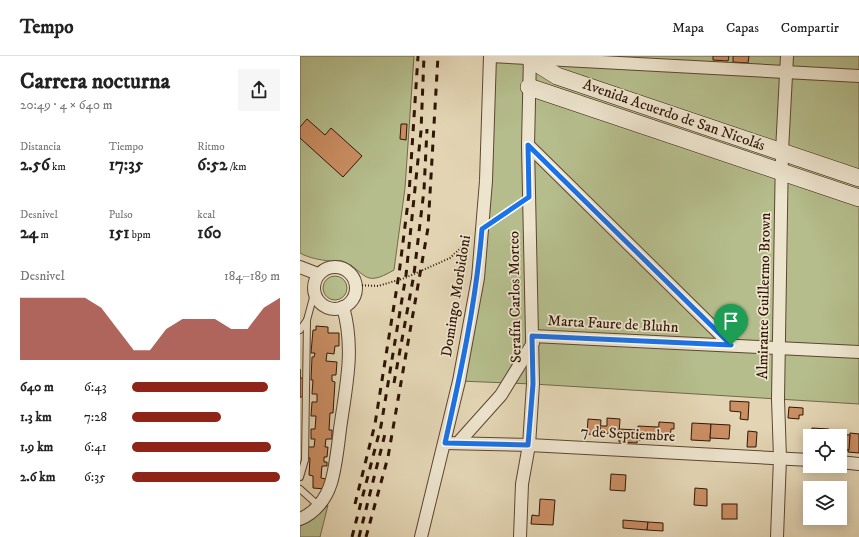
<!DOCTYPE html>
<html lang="es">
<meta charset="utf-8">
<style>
body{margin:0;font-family:"IM FELL DW Pica",serif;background:#f6f6f6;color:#222;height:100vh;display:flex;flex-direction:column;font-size:15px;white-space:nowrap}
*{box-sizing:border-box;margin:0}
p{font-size:13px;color:#767676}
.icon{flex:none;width:22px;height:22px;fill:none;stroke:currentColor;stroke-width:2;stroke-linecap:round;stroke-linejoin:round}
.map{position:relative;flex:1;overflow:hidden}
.sheet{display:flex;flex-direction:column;background:#fff;width:300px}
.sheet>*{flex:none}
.fabs{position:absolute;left:503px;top:373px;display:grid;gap:8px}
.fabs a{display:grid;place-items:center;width:44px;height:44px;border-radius:0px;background:#fff;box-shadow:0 2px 10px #0003;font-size:20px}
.pin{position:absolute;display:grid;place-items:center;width:34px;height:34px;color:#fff;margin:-41px -17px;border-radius:50% 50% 50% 0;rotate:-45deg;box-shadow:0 0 4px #0007}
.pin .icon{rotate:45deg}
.round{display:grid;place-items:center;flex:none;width:42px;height:42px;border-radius:0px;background:#f6f6f6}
.summary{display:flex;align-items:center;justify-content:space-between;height:68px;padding:0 20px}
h1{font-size:22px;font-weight:700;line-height:30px}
.stats{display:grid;grid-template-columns:repeat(3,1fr);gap:6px;height:68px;padding:4px 20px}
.stats div{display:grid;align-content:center}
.stats b{font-size:17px;font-weight:700}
.stats small{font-size:11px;font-weight:400}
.stats p{font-size:11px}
.chart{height:112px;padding:8px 20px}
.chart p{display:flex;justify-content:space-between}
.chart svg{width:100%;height:72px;margin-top:4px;fill:#8f2418;opacity:.7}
ul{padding:0 20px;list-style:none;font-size:13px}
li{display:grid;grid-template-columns:64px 48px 1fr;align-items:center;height:30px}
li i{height:10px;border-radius:5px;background:#8f2418}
header{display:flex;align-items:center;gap:24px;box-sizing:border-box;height:56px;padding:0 20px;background:#fff;border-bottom:1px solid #e0e0e0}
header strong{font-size:19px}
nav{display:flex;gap:22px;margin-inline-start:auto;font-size:14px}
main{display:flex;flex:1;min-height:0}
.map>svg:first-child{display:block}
.green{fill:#b5bd8c;stroke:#736948}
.building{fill:#cb8f64;stroke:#311505}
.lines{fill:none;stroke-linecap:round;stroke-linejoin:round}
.lane-casing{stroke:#5e4531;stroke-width:8}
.street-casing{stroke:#5e4531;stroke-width:14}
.secondary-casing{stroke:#311505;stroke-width:18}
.path{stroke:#311505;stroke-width:2;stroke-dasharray:1 2;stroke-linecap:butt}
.lane{stroke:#ede4ce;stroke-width:6}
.street{stroke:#ede4ce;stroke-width:12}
.secondary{stroke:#ede4ce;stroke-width:17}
.rail{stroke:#311505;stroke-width:3;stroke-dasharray:7 7;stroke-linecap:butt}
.route-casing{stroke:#fff;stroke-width:8}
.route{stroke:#1a73e8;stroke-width:5}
.labels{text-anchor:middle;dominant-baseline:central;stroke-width:3.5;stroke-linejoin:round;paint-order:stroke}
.street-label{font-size:15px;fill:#311505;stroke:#ede4ce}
</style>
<header>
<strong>Tempo</strong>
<nav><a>Mapa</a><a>Capas</a><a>Compartir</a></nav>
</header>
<main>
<section class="sheet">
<div class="summary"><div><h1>Carrera nocturna</h1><p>20:49 · 4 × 640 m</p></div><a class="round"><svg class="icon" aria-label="share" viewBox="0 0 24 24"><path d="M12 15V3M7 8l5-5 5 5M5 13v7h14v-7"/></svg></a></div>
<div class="stats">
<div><p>Distancia</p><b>2.56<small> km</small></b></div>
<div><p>Tiempo</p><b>17:35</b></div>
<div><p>Ritmo</p><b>6:52<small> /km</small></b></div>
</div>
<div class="stats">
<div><p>Desnivel</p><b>24<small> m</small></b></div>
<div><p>Pulso</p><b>151<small> bpm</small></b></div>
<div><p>kcal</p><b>160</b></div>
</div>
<div class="chart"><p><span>Desnivel</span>184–189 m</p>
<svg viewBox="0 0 160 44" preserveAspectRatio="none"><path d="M0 44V6L10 6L20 6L30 6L40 6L50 12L60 25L70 38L80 38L90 25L100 19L110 19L120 19L130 25L140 25L150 12L160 6V44z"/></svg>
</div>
<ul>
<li><b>640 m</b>6:43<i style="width:92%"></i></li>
<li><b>1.3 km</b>7:28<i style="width:60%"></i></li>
<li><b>1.9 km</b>6:41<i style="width:94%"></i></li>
<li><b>2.6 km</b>6:35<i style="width:100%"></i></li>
</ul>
</section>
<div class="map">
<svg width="559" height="481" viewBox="0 0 559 481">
<rect width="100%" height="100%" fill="#e3d5b4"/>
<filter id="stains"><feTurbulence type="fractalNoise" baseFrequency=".005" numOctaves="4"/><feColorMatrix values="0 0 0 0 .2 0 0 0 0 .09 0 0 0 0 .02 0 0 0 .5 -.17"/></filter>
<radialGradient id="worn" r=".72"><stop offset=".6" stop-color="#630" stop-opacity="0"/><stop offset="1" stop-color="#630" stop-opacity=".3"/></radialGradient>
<g class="green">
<path d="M0,0h114l-9,132 -11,82c-32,19 -27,1 -52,-9 -3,-1 -8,0 -12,0 -10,-1 -21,-3 -30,-8z"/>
<path d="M190,0h369v348l-326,-20 -74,-3 19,-103z"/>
<circle cx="35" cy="232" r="12"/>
<path d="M28,449l-8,32h-20v-12l14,-7z"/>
</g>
<g class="building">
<path d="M413,0h16l-1,5 -15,-1z"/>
<path d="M433,0h16l-1,7 -15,-1z"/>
<path d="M7,63l18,16 6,-7 31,28 -19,21 -43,-39v-11z"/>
<path d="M101,68h6l-1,16 -6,-1z"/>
<path d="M16,270l12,1v6h11v13h-4l-1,8 -7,-1 -1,8 11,1 -1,13h-4v6l3,1 -2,31h-3l-1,17h3v9h-6l-1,8h3l-1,10h-3v5h3v4h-5l-1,12 5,1 -1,10 -12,-1v-12l-4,-1 1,-17 -3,-1v-10h7l1,-8h-4v-10h4l1,-13h-5l1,-14h5v-8h-5l1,-14h-2l1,-23h2l1,-4h-4l2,-23h3z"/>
<path d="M0,313v9h4l-1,19h-3z"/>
<path d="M430,345l19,1 -1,18 -8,-1 1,-7 -11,-1z"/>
<path d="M489,351l14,1v7h-4v4l-11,-1z"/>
<path d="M307,362l13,1 -1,15 -19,-1v-7h7z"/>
<path d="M288,363l13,1 -1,15 -13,-1z"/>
<path d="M359,366l15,1v6h-3l-1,10 -12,-1z"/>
<path d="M392,367l19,1 -1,17 -19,-1z"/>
<path d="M411,368l19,1 -1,14 -19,-1z"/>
<path d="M338,370l20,1v14l-21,-1z"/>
<path d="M512,372l17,1 -1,7h-17z"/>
<path d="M319,373l19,1 -1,13 -18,-1z"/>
<path d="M448,375l9,1 -1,15h-9z"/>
<path d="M550,377l9,1v19l-11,-1z"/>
<path d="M534,378l16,1 -1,15 -9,-1v-13h-6z"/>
<path d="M311,418l15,1 -1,16 -15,-1z"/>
<path d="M395,432l12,1v17l-13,-1z"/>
<path d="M240,443l15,1 -2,25 -22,-1 1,-9 7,1z"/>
<rect x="422" y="448" width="15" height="15"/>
<path d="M323,464l25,2 -1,8 -24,-2z"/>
<path d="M348,466l15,1v8l-16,-1z"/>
</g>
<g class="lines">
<g class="lane-casing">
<g id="lane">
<path d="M0,274l7,-10 7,-26"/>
<path d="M0,421l5,-17 2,-140"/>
<path d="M0,433l19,17"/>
</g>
</g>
<g class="street-casing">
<g id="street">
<path d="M190,0l369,20"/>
<path d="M228,89l203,200"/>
<circle cx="35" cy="232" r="21"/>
<path d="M0,211l18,7"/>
<path d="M232,280l327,16"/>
<path d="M145,387l84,2 281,15"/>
<path d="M158,387l43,-48 32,-52"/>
<path d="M540,406l19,2"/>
<path d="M0,463c15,-6 26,-20 31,-36 5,-17 7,-37 9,-54 6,-43 15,-80 3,-122"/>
<path d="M121,481l38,-156 19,-103 8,-97 4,-125"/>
<path d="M220,481l2,-53 7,-39 4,-61 -5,-239 2,-89"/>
<path d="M477,481l3,-79 -2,-59 4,-248 5,-95"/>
</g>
</g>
<g class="secondary-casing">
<g id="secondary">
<path d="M230,3l27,17 302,102"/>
<path d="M229,31l330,111"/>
</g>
</g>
<g class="path">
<path d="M194,165l24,-17"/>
<path d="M56,229l22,1 27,-8 45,-20 20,-18"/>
</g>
<use href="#lane" class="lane"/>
<use href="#street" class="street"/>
<use href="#secondary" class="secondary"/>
<g class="rail">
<path d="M94,327l20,-109 10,-84 3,-61"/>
<path d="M55,448l20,-80 24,-150 10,-80 9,-138"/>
<path d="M52,481l29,-111 25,-151 15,-144 3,-75"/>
<path d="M59,481l26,-103"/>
<path d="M66,481l22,-80 40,-229 10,-172"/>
</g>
</g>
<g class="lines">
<g class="route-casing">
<path id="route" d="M228,89l203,200 -199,-9 1,48 -5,61 -83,-2c16,-71 31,-141 37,-214l47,-32z"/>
</g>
<use href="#route" class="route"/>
</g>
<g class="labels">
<g class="street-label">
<text transform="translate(374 59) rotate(19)">Avenida Acuerdo de San Nicolás</text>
<text transform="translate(156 240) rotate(-81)">Domingo Morbidoni</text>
<text transform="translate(464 240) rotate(-89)">Almirante Guillermo Brown</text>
<text transform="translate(215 241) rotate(-91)">Serafín Carlos Morteo</text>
<text transform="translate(313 268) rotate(3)">Marta Faure de Bluhn</text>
<text transform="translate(328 378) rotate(3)">7 de Septiembre</text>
</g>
</g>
<rect width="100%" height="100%" filter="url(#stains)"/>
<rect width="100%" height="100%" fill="url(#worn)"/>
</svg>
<div class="fabs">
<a><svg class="icon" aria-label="locate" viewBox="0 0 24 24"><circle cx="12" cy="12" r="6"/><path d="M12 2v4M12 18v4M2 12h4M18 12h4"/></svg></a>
<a><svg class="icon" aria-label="layers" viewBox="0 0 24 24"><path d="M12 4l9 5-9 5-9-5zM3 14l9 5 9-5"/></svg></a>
</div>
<div class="pin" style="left:431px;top:289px;background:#1e9e55"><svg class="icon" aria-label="arrive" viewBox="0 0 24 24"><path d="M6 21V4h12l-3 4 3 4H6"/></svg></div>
</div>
</main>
